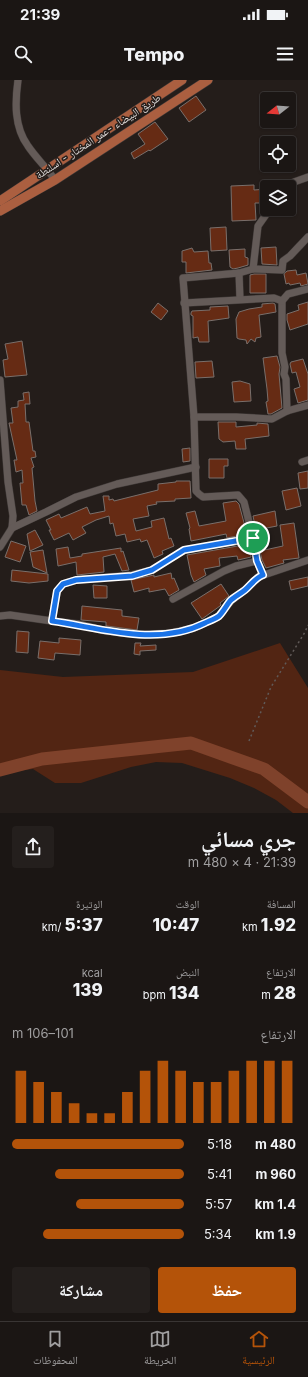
<!DOCTYPE html>
<html lang="ar">
<meta charset="utf-8">
<style>
body{margin:0;font-family:Inter,"Noto Naskh Arabic",sans-serif;background:#241f1d;color:#f1f3f6;direction:rtl;height:100vh;display:flex;flex-direction:column;font-size:15px;white-space:nowrap}
*{box-sizing:border-box;margin:0}
p{font-size:13px;color:#a09fa0}
.icon{flex:none;width:22px;height:22px;fill:none;stroke:currentColor;stroke-width:2;stroke-linecap:round;stroke-linejoin:round}
.map{position:relative;height:733px;overflow:hidden;direction:ltr}
.sheet{display:flex;flex-direction:column;background:#1b1614;flex:1}
.sheet>*{flex:none}
.needle{width:26px;rotate:253deg}
.tools{position:absolute;left:260px;top:12px;display:grid;gap:8px}
.tools a{display:grid;place-items:center;width:36px;height:36px;border-radius:4px;background:#1b1614;box-shadow:0 1px 3px #0004,0 0 0 1px #393534;font-size:20px}
.pin{position:absolute;display:grid;place-items:center;width:34px;height:34px;color:#fff;margin:-17px;border:2px solid #fff;border-radius:50%;box-shadow:0 1px 4px #0007}
.round{display:grid;place-items:center;flex:none;width:42px;height:42px;border-radius:4px;background:#241f1d}
.summary{display:flex;align-items:center;justify-content:space-between;height:68px;padding:0 12px}
h1{font-size:22px;font-weight:800;line-height:30px}
.figures{display:grid;grid-template-columns:repeat(3,1fr);gap:6px;height:68px;padding:4px 12px}
.figures div{display:grid;align-content:center}
.figures b{font-size:17px;font-weight:800}
.figures small{font-size:11px;font-weight:400}
.figures p{font-size:11px}
.chart{height:112px;padding:8px 12px}
.chart p{display:flex;justify-content:space-between}
.chart svg{width:100%;height:72px;margin-top:4px;stroke:#b45309;stroke-width:6}
.cta{display:flex;gap:8px;margin-top:auto;padding:8px 12px}
.cta a{flex:1;height:46px;border-radius:4px;background:#b45309;color:#fff;font-size:16px;font-weight:800;line-height:46px;text-align:center}
.cta a+a{background:#241f1d;color:#f1f3f6}
ul{padding:0 12px;list-style:none;font-size:13px}
li{display:grid;grid-template-columns:64px 48px 1fr;align-items:center;height:30px}
li i{height:10px;border-radius:5px;background:#b45309}
.status{display:flex;justify-content:space-between;align-items:center;height:28px;padding:0 20px;background:#1b1614;direction:ltr}
.status svg{height:11px;fill:currentColor}
header{display:flex;justify-content:space-between;align-items:center;height:52px;padding:0 12px;background:#1b1614;font-size:18px;font-weight:800}
.tabs{display:flex;justify-content:space-around;align-items:center;height:56px;border-top:1px solid #393534;background:#1b1614;font-size:11px;color:#a09fa0}
.tabs a{display:grid;justify-items:center;gap:2px}
.tabs .selected{color:#b45309}
.map>svg:first-child{display:block}
.green{fill:#522513}
.lines{fill:none;stroke-linecap:round;stroke-linejoin:round}
.river{stroke:#7f422b;stroke-width:13}
.building{fill:#662b14;stroke:#796f6b}
.minor-casing{stroke:#3f3937;stroke-width:8}
.major-casing{stroke:#3f3937;stroke-width:10}
.path{stroke:#615a58;stroke-width:1.5;stroke-dasharray:2 3;stroke-linecap:butt}
.minor{stroke:#645b58;stroke-width:7}
.major{stroke:#ab5f40;stroke-width:9}
.route-casing{stroke:#fff;stroke-width:8}
.route{stroke:#1a73e8;stroke-width:5}
.labels{text-anchor:middle;dominant-baseline:central;stroke-width:3;stroke-linejoin:round;paint-order:stroke}
.street-label{font-size:11px;fill:#ddd8d6;stroke:#241d1a}
</style>
<div class="status"><b>21:39</b><svg viewBox="0 0 49 12"><path d="M0 12V9h3v3zM5 12V6h3v6zM10 12V3h3v9zM15 12V0h3v12zM26 1h20v11H26zM47 4h2v5h-2z"/></svg></div>
<header><svg class="icon" aria-label="menu" viewBox="0 0 24 24"><path d="M4 6h16M4 12h16M4 18h16"/></svg>Tempo<svg class="icon" aria-label="search" viewBox="0 0 24 24"><circle cx="10" cy="10" r="6"/><path d="M15 15l6 6"/></svg></header>
<div class="map">
<svg width="308" height="733" viewBox="0 0 308 733">
<rect width="100%" height="100%" fill="#241d1a"/>
<path class="green" d="M280,563l28,45v125h-15l-17,-13 -22,-12 -24,-10 -48,-15 -26,-1 -25,5 -50,16h-26l-22,-14 -25,3 -8,4v-106l63,7 130,-5z"/>
<g class="lines">
<path class="river" d="M0,690l42,-11 149,-16 73,26 44,33"/>
</g>
<g class="building">
<path d="M196,16l10,14 -17,12 -10,-14z"/>
<path d="M155,42l13,17 -18,12 -1,-1 -15,9 -3,-6 14,-9 -7,-10z"/>
<path d="M254,105v5l13,-1v14h-12l1,17 -24,1 -1,-35z"/>
<path d="M226,147l1,23 -16,1 -1,-23z"/>
<path d="M276,167l1,18 -15,-1 -1,-16z"/>
<path d="M192,168l2,4 14,-1 1,12h2l1,7 -26,3v-11h-4v-11z"/>
<path d="M245,169v8l3,1v7l-10,3 -5,1 -3,-2 -1,-17z"/>
<path d="M296,190l1,5 9,-2 2,11 -7,2 -1,-3 -10,2 -1,-2 -3,1 -2,-10 3,-3z"/>
<path d="M254,194h12v19h-16v-18z"/>
<path d="M308,222v22l-18,6 -3,-10v-6l12,-4 -1,-5z"/>
<path d="M158,223l10,8 -7,9 -10,-8z"/>
<path d="M273,223l2,1 1,8 -17,3 2,22 -5,1 -1,4 -4,-3 -4,5 -1,-4 -7,-1 -2,-1 -1,-19 3,-7 10,-3 13,-2v-3z"/>
<path d="M228,226l1,12 -21,3 1,21h-10l-1,-5 -5,1v-22l-2,-1v-2l1,-2 18,-1v-3z"/>
<path d="M22,261l5,34 -22,2 -2,-17 5,-1 -3,-15z"/>
<path d="M277,276l3,11 -1,7 3,34 -11,6h-3l-2,-12 2,-1 -1,-12 -4,-31z"/>
<path d="M303,279l5,15v26l-10,3 -4,-14 6,-2 -4,-15 -4,1 -2,-9 1,-2z"/>
<path d="M212,281l2,16 -18,1 -1,-16z"/>
<path d="M240,301l10,3 1,17 -17,1 -2,-20z"/>
<path d="M29,312l1,12h-5l1,18h3l4,29h2l1,6 -5,1 3,9 -2,1 3,33 2,10 -8,4 -3,-10h-4l-2,-22h3l-1,-13 -6,2 -2,-12h3l-8,-37h4l-2,-15 7,-1v-6l6,-1 -1,-7z"/>
<path d="M218,342h18v5l21,-2v-2l11,1 1,12 -24,3 1,10h-10l-1,-8 -12,1 -4,-3z"/>
<path d="M190,368v13l-7,1 -1,-13z"/>
<path d="M209,379h19v7h-4v12h-15z"/>
<path d="M308,391v17l-8,1 -2,-16z"/>
<path d="M176,401h14l1,17 -16,1v2l-19,1 1,2 -10,2 2,10 -16,3 3,12 16,-4 -1,-6 13,-3 5,21 2,-1 3,8 -12,5 1,3 -9,4 -7,-18 -6,2 -1,-3 -13,3 -2,-8 -9,2 -3,-13 -3,1 -1,-8 -13,4 -14,7 4,6 -13,7 -4,-7 -15,7 -5,-10h2l-5,-10 13,-6 2,4 26,-11 3,7 15,-3 -2,-15h6v4l4,-1 1,2 44,-11v-6l18,-2z"/>
<path d="M297,408l4,18 -15,4 -4,-19z"/>
<path d="M236,421l3,3 8,30 -20,4 -1,-4 -35,7 -2,-12 1,-1 -4,-15 9,-2 4,15 27,-5 -3,-18z"/>
<path d="M275,431l2,15 -21,4 -3,-14z"/>
<path d="M294,443l5,35 -16,2 1,3 -18,5 -4,-8 -2,-9 23,-5 -3,-21z"/>
<path d="M35,450l8,15 -13,6 -3,-17z"/>
<path d="M11,461l15,5 -6,16 -15,-5z"/>
<path d="M249,464l2,13 -13,3 -1,-4 -18,2 1,8 -16,3 2,6 -12,7 -3,-7 -4,-20z"/>
<path d="M68,467l2,11 12,-2v-2l39,-6v4l2,-1 6,19 -7,1 -7,-17 -12,3 1,15 -27,3 -1,-13 -18,4 -2,-17z"/>
<path d="M43,470l4,23 -14,-6 -3,-15z"/>
<path d="M12,490l36,4v7l-19,2 -18,-2z"/>
<path d="M171,493l1,6 2,-1 5,12 -10,6 -4,-7 -16,3v-4l-15,4 -3,-12 23,-5v2z"/>
<path d="M308,497v9l-17,4 -2,-9z"/>
<path d="M221,504l8,12 -9,7 1,2 -1,1 -18,13 -11,-16z"/>
<path d="M93,505l14,1v12h-13z"/>
<path d="M82,526l40,4v6l17,2 -2,12 -30,-4h-1v-4l-25,-2z"/>
<path d="M17,551l12,1 -1,21 -12,-1z"/>
<path d="M59,558l22,2 -1,15 -25,-2 -1,7 -16,-2 2,-17 19,2z"/>
<path d="M135,563h6l-1,3 16,-1v5l-16,1v4l-6,-1z"/>
</g>
<g class="lines">
<g class="minor-casing">
<g id="minor">
<path d="M18,0c-3,22 -4,47 10,66 8,12 19,22 27,34"/>
<path d="M285,107l9,-5 14,-5"/>
<path d="M253,189l5,-43 12,-17"/>
<path d="M239,193l1,26"/>
<path d="M282,221v52l3,14 -1,7 2,5 1,32"/>
<path d="M184,223l90,-5 8,3 6,-7 20,-5"/>
<path d="M0,300l8,102 5,34 -1,12 -12,19"/>
<path d="M194,337h42l36,2 15,-8 21,-6"/>
<path d="M302,382l6,-2"/>
<path d="M12,448l34,-16 30,-15 41,-13 79,-17"/>
<path d="M263,495l-6,-14 -4,-23 -9,-36 -6,-7 -35,2 -4,-3 -3,-3 -2,-74 -11,-139 56,-5 14,-4 29,1 1,-9 7,-5 18,-19"/>
<path d="M173,519l51,-28 12,-5 21,-5"/>
<path d="M0,536l10,-1 42,6 26,3 28,7 35,4 30,-2 23,-5 25,-12 12,-15 15,-12 12,-12 50,-17"/>
<path d="M52,541l5,-30 6,-7 13,-4 56,-5 20,-5 32,-20 69,-12"/>
</g>
</g>
<g class="major-casing">
<g id="major">
<path d="M0,121l182,-121"/>
<path d="M0,131l55,-31 153,-100"/>
</g>
</g>
<path class="path" d="M249,661l22,-54 34,-55 3,-7"/>
<use href="#minor" class="minor"/>
<use href="#major" class="major"/>
</g>
<g class="lines">
<g class="route-casing">
<path id="route" d="M253,458l4,23 6,14c-8,3 -12,10 -18,15 -5,4 -11,7 -15,11 -4,5 -7,11 -11,15 -4,3 -10,5 -14,7 -48,24 -104,5 -153,-2l5,-30 6,-7 13,-4 56,-4 20,-6 32,-20z"/>
</g>
<use href="#route" class="route"/>
</g>
<g class="labels">
<g class="street-label">
<text transform="translate(98 56) rotate(-33)">طريق البيضاء -عمر المختار - اسلنطة</text>
</g>
</g>
</svg>
<div class="tools">
<a><svg class="needle" viewBox="-14 -14 28 28"><path d="M0-13l5 13h-10z" fill="#e53935"/><path d="M0 13l5-13h-10z" fill="#a09fa0"/></svg></a>
<a><svg class="icon" aria-label="locate" viewBox="0 0 24 24"><circle cx="12" cy="12" r="6"/><path d="M12 2v4M12 18v4M2 12h4M18 12h4"/></svg></a>
<a><svg class="icon" aria-label="layers" viewBox="0 0 24 24"><path d="M12 4l9 5-9 5-9-5zM3 14l9 5 9-5"/></svg></a>
</div>
<div class="pin" style="left:253px;top:458px;background:#1e9e55"><svg class="icon" aria-label="arrive" viewBox="0 0 24 24"><path d="M6 21V4h12l-3 4 3 4H6"/></svg></div>
</div>
<section class="sheet">
<div class="summary"><div><h1>جري مسائي</h1><p>21:39 · 4 × 480 m</p></div><a class="round"><svg class="icon" aria-label="share" viewBox="0 0 24 24"><path d="M12 15V3M7 8l5-5 5 5M5 13v7h14v-7"/></svg></a></div>
<div class="figures">
<div><p>المسافة</p><b>1.92<small> km</small></b></div>
<div><p>الوقت</p><b>10:47</b></div>
<div><p>الوتيرة</p><b>5:37<small> /km</small></b></div>
</div>
<div class="figures">
<div><p>الارتفاع</p><b>28<small> m</small></b></div>
<div><p>النبض</p><b>134<small> bpm</small></b></div>
<div><p>kcal</p><b>139</b></div>
</div>
<div class="chart"><p><span>الارتفاع</span>101–106 m</p>
<svg viewBox="0 0 160 44" preserveAspectRatio="none"><path d="M5 44V12M15 44V19M25 44V25M35 44V32M45 44V38M55 44V38M65 44V25M75 44V12M85 44V6M95 44V12M105 44V19M115 44V19M125 44V12M135 44V6M145 44V6M155 44V6"/></svg>
</div>
<ul>
<li><b>480 m</b>5:18<i style="width:100%"></i></li>
<li><b>960 m</b>5:41<i style="width:75%"></i></li>
<li><b>1.4 km</b>5:57<i style="width:63%"></i></li>
<li><b>1.9 km</b>5:34<i style="width:82%"></i></li>
</ul>
<div class="cta"><a>حفظ</a><a>مشاركة</a></div>
</section>
<nav class="tabs">
<a class="selected"><svg class="icon" aria-label="home" viewBox="0 0 24 24"><path d="M3 11l9-7 9 7M6 9v11h12V9"/></svg>الرئيسية</a>
<a><svg class="icon" aria-label="map" viewBox="0 0 24 24"><path d="M3 6l6-2 6 2 6-2v14l-6 2-6-2-6 2zM9 4v14M15 6v14"/></svg>الخريطة</a>
<a><svg class="icon" aria-label="saved" viewBox="0 0 24 24"><path d="M7 4h10v16l-5-4-5 4z"/></svg>المحفوظات</a>
</nav>
